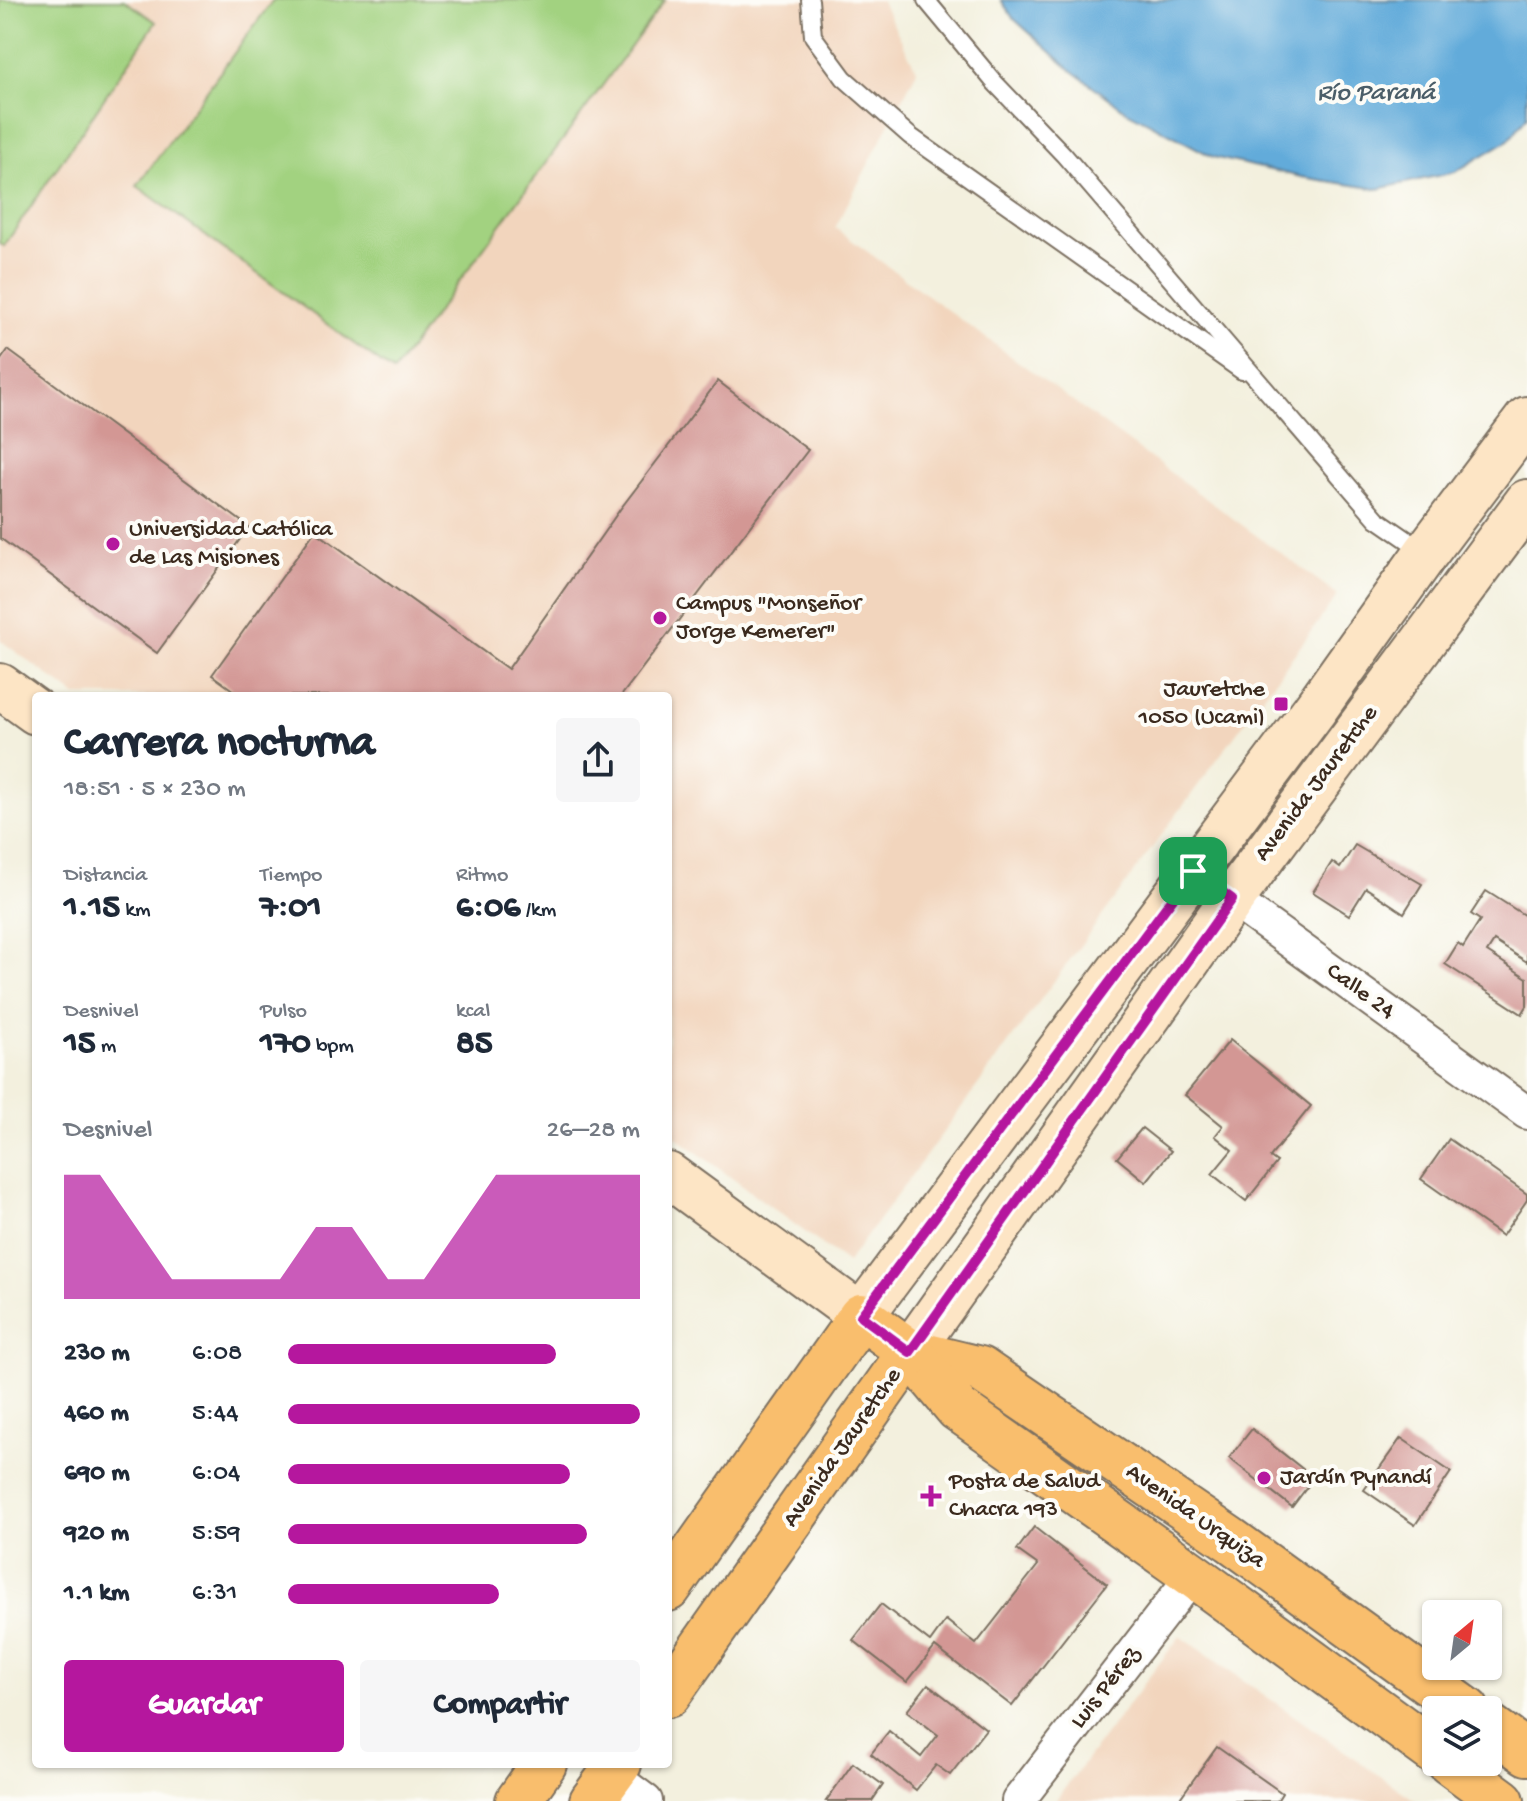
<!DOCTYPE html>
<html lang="es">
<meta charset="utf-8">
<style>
body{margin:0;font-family:"Gochi Hand",sans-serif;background:#f6f6f7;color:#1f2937;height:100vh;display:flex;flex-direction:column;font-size:30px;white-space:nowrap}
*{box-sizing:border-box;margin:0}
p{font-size:26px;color:#747a83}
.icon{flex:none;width:44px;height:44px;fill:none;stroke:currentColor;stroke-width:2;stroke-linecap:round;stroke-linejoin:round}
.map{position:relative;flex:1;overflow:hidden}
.panel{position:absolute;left:32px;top:692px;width:640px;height:1076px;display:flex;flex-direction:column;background:#fff;border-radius:8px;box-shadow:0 2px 6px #0004}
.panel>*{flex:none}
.needle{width:52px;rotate:29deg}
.controls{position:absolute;left:1422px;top:1600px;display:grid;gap:16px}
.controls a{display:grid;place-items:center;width:80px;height:80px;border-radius:8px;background:#fff;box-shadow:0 2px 6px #0004;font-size:40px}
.pin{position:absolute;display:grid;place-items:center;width:68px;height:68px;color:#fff;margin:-34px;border-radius:16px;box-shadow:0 4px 12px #0006}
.round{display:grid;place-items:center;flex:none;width:84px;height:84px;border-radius:8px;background:#f6f6f7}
.head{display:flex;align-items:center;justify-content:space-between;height:136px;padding:0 32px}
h1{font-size:44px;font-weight:700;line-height:60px}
.stats{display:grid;grid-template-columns:repeat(3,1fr);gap:12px;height:136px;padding:8px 32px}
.stats div{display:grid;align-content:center}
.stats b{font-size:34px;font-weight:700}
.stats small{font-size:22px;font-weight:400}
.stats p{font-size:22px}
.chart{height:224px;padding:16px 32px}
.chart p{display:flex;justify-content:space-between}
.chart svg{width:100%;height:144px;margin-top:8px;fill:#b5179e;opacity:.7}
.action{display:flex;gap:16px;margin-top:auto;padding:16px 32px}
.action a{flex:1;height:92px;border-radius:8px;background:#b5179e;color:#fff;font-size:32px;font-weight:700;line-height:92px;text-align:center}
.action a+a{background:#f6f6f7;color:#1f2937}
ul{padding:0 32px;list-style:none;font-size:26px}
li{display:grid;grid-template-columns:128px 96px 1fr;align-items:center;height:60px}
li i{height:20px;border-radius:10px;background:#b5179e}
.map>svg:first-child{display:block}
.built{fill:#f2d5bd}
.green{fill:#a2d280;stroke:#6e7e4f;stroke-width:2}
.water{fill:#62abda;stroke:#4e6a7c;stroke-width:2}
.building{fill:#d39794}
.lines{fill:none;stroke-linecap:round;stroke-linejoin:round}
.service-casing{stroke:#7b6f61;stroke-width:20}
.minor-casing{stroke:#7b6f61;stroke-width:36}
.secondary-casing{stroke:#7b6f61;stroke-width:48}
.primary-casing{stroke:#7b6f61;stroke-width:48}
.service{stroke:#fff;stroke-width:16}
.minor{stroke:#fff;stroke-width:32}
.secondary{stroke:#fde5c5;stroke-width:44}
.primary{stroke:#f9be6d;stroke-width:44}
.route-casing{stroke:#fff;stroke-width:16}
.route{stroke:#b5179e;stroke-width:10}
.poi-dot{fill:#b5179e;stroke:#fdfcf7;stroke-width:3}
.labels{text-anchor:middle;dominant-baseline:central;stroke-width:8;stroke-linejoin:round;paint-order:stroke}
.poi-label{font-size:24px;fill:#3b2a1e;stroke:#fdfcf7;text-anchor:start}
.street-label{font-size:24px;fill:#3b2a1e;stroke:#fdfcf7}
.water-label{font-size:26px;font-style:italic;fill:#4b5e69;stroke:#fdfcf7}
</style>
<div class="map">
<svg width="1527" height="1801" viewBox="0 0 1527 1801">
<rect width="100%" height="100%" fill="#fdfcf7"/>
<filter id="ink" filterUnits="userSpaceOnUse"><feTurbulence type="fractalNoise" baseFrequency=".0125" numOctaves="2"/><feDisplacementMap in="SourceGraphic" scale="16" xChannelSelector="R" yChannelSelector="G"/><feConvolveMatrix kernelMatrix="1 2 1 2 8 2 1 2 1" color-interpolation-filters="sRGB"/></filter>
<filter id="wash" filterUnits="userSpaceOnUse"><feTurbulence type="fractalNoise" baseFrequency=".006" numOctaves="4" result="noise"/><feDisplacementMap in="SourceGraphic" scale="32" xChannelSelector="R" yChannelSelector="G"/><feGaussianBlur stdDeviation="1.8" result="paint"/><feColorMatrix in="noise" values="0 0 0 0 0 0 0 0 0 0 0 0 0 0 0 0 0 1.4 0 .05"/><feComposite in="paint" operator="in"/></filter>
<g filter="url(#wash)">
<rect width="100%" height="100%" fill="#f3f0de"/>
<g class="built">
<path d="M0,0h881l36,71 -82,157 503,367 -491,668 -179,-132v-435h-592l-76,-56z"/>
<path d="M1180,1636l236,165h-361z"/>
</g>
<g class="green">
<path d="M0,0h124l32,22 -152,224 -4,-3z"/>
<path d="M273,0h392l-272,372 -256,-186z"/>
</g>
<path class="water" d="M1001,0h526v116l-17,23 -55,33 -77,17 -77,-12 -88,-20 -88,-47 -55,-41 -57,-51z"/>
<g id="blocks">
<g class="building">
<path d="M8,350l241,177 -92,126 -157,-115v-177z"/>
<path d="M718,381l90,69 -187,246h-380l-29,-21 103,-144 193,138 113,-161z"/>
<path d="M1355,845l67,39 -18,29 -38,-25 -17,27 -36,-23 19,-30 8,6z"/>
<path d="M1486,891l41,26v45l-33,-21 -7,11 40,26v28l-5,8 -77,-50 13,-21 5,4 17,-27 -9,-6z"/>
<path d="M1230,1040l81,66 -41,51 7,5 -31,39 -34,-27 20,-24 -17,-14 8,-10 -38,-31z"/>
<path d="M1142,1128l29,23 -25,31 -29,-24z"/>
<path d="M1449,1139l78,55v6l-25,36 -81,-57z"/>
<path d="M1252,1429l62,49 -22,29 -63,-49z"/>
<path d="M1401,1438l50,34 -36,53 -51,-35z"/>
<path d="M1034,1527l73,57 -95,122 -77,-59 -28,35 -54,-42 28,-36 49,38 16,-22 30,24 62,-79 -21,-15z"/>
<path d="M928,1684l58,45 -36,46 -14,-10 -20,25 -45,-36 18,-23 32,26 17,-22 -31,-24z"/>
<path d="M1217,1747l65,46 -5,8h-99z"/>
<path d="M853,1763l30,22 -11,16h-46z"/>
</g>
</g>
</g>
<g filter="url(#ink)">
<use href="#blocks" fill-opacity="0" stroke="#7b6f61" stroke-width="2"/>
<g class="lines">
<g class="service-casing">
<g id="service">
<path d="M810,0l3,36 31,42 66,58 332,235"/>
<path d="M926,0l69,83 69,72 313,364 48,33"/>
</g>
</g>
<g class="minor-casing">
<g id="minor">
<path d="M1193,871l334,242"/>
<path d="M611,1775l35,26"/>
<path d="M1018,1801l175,-226"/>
</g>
</g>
<g class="secondary-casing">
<g id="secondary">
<path d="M0,686l36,26"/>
<path d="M668,1175l193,141 454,-607 111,-156 101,-134"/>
<path d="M910,1352l322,-453 295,-397"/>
</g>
</g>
<g class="primary-casing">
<g id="primary">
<path d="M910,1352l70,17 251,171 236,170"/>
<path d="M668,1589l193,-273 49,36 48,57 235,166 243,178"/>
<path d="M668,1695l242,-343"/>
<path d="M1488,1725l39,28"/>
<path d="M1449,1762l53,39"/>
<path d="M518,1801l26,-37"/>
<path d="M592,1801l27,-37"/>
</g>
</g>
<use href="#service" class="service"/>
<use href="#minor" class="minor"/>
<use href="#secondary" class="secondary"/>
<use href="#primary" class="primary"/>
</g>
</g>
<g class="lines" filter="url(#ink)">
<g class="route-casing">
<path id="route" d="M1193,871l39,28 -322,453 -49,-36z"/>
</g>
<use href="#route" class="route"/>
</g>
<g class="poi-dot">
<circle cx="113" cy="544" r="8"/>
<circle cx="660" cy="618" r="8"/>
<rect x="1273" y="696" width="16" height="16" rx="4"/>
<circle cx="1264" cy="1478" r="8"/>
<path d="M927 1484h8v8h8v8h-8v8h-8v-8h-8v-8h8z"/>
</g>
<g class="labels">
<g class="poi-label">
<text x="129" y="530">Universidad Católica<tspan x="129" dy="28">de Las Misiones</tspan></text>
<text x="676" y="604">Campus "Monseñor<tspan x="676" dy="28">Jorge Kemerer"</tspan></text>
<text x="1265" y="690" text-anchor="end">Jauretche<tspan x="1265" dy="28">1050 (Ucami)</tspan></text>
<text x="1280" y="1478">Jardín Pynandí</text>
<text x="949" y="1482">Posta de Salud<tspan x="949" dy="28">Chacra 193</tspan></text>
</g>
<g class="street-label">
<text transform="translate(1317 784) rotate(-53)">Avenida Jauretche</text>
<text transform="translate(1360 992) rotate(36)">Calle 24</text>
<text transform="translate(843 1448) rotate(-55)">Avenida Jauretche</text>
<text transform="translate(1195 1517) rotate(35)">Avenida Urquiza</text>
<text transform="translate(1106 1688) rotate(-52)">Luis Pérez</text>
</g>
<g class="water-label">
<text x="1376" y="94">Río Paraná</text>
</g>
</g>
</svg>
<div class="controls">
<a><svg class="needle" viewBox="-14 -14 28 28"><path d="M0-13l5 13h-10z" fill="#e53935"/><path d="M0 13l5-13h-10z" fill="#747a83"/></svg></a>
<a><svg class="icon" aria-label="layers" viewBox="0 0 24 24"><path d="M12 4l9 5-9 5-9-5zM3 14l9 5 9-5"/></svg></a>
</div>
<div class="pin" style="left:1193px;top:871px;background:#1e9e55"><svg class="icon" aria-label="arrive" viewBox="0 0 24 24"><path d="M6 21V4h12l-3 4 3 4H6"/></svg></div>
<section class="panel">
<div class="head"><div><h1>Carrera nocturna</h1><p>18:51 · 5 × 230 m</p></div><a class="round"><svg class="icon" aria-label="share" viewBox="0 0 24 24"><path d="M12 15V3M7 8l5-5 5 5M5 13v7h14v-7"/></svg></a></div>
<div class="stats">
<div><p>Distancia</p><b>1.15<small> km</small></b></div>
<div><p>Tiempo</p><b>7:01</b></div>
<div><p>Ritmo</p><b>6:06<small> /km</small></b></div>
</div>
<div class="stats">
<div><p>Desnivel</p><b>15<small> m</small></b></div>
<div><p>Pulso</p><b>170<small> bpm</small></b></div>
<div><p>kcal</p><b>85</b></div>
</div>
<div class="chart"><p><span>Desnivel</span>26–28 m</p>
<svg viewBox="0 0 160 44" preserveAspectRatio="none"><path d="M0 44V6L10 6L20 22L30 38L40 38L50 38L60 38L70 22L80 22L90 38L100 38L110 22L120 6L130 6L140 6L150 6L160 6V44z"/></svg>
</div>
<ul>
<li><b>230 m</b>6:08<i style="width:76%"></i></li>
<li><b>460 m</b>5:44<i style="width:100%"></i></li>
<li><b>690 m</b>6:04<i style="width:80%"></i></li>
<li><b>920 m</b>5:59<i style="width:85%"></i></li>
<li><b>1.1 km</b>6:31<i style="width:60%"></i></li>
</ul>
<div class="action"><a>Guardar</a><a>Compartir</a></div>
</section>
</div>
